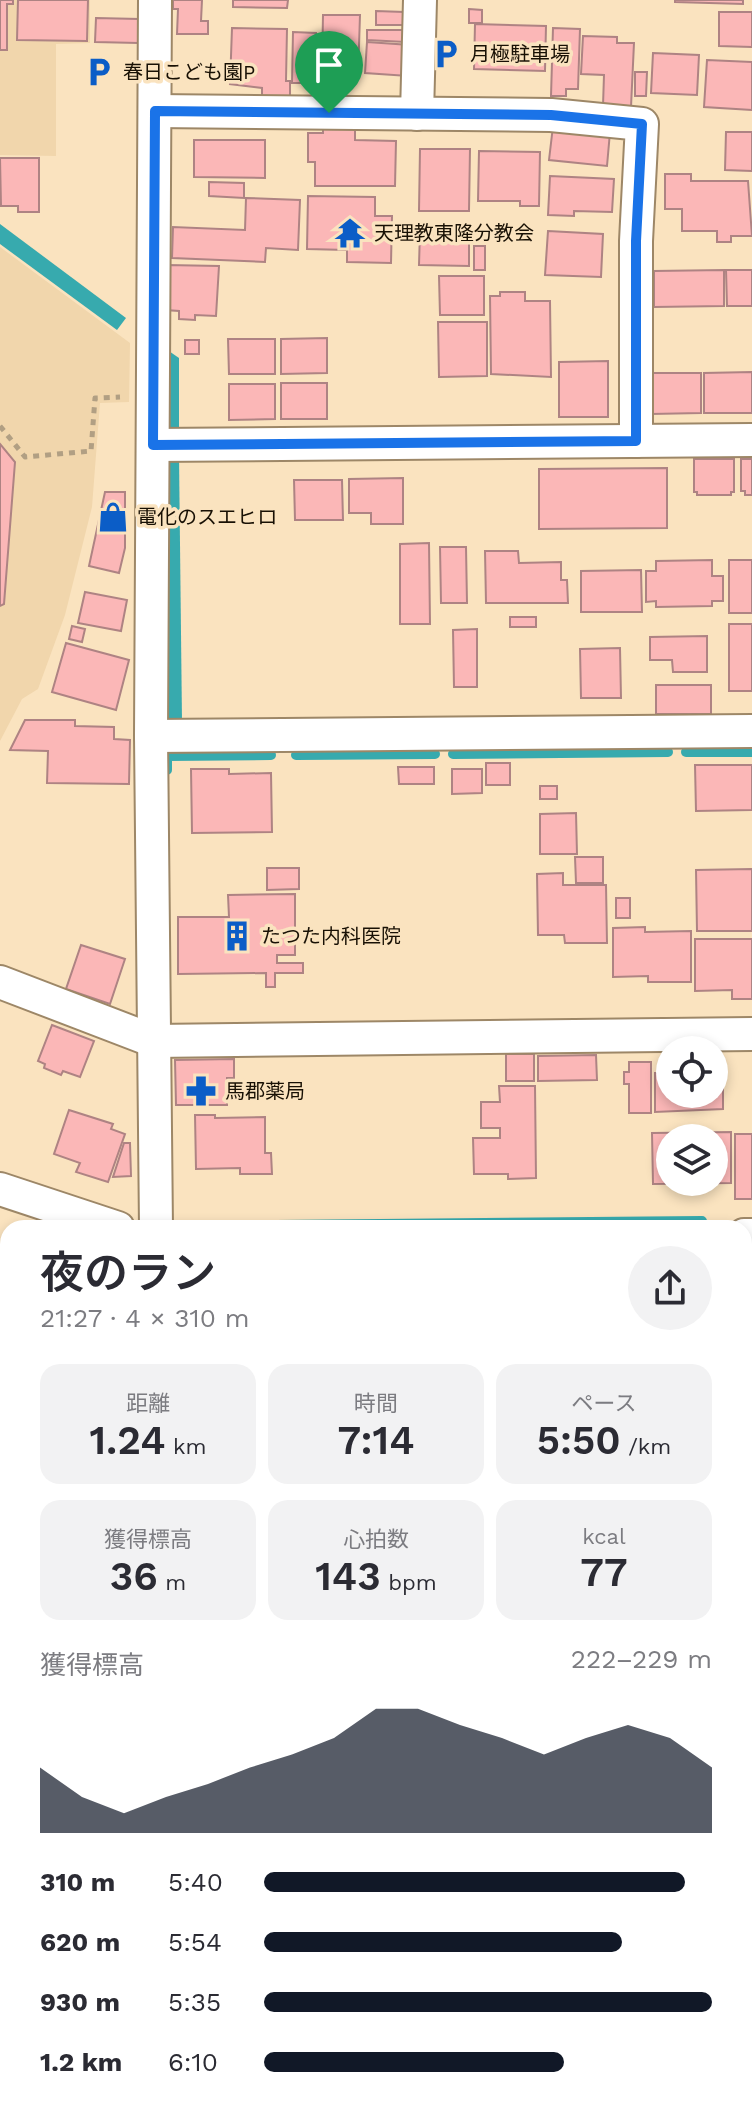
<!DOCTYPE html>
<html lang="ja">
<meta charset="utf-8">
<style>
body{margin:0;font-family:"Work Sans","Noto Sans JP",sans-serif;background:#f2f2f3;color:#2b2b33;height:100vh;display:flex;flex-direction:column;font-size:30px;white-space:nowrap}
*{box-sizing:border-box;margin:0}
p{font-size:26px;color:#7c7c81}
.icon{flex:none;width:44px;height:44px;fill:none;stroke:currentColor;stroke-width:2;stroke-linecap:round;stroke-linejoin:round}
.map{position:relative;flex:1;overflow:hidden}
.drawer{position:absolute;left:0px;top:1220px;width:752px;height:890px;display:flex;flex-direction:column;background:#fff;border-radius:24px 24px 0 0;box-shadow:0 4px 12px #0003}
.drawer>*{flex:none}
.tools{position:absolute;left:656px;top:1036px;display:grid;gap:16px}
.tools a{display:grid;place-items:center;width:72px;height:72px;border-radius:50%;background:#fff;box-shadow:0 4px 12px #0003;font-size:40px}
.pin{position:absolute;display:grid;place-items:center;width:68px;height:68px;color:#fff;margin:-82px -34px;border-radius:50% 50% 50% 0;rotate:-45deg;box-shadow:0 0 8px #0007}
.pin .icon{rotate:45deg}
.round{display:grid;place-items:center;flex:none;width:84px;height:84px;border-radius:42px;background:#f2f2f3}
.summary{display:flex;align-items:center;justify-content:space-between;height:136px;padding:0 40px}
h1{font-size:44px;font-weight:600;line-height:60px}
.metrics{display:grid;grid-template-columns:repeat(3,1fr);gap:12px;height:136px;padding:8px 40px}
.metrics div{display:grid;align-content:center;border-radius:20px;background:#f2f2f3;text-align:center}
.metrics b{font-size:40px;font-weight:600}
.metrics small{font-size:22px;font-weight:400}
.metrics p{font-size:22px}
.chart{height:224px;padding:16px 40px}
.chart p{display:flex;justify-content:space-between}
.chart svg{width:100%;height:144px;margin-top:8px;fill:#111827;opacity:.7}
ul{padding:0 40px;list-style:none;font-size:26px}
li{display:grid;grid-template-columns:128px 96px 1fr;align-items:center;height:60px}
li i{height:20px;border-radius:10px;background:#111827}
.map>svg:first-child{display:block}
.built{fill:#f1d6ac}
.water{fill:#37aaae}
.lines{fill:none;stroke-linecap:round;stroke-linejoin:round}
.stream{stroke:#37aaae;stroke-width:10}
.building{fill:#fbb7b7;stroke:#ae8383;stroke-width:2;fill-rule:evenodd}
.minor-casing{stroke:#9d8767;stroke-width:36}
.tertiary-casing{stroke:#9d8767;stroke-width:46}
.trunk-casing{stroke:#9d8767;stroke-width:48}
.path{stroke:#b19f83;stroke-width:5;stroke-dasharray:6 6;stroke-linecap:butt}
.minor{stroke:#fff;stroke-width:32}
.tertiary{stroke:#fff;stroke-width:42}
.trunk{stroke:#fff;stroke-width:44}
.route-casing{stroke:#fff;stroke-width:16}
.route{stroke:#1a73e8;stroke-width:10}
.labels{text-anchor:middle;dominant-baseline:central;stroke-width:7;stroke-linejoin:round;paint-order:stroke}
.poi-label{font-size:20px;fill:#181004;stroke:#fae3bf;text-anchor:start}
</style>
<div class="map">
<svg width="752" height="2109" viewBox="0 0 752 2109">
<rect width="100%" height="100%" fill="#fae3bf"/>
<g class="built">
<path d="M0,0h90v43l-34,1v112l-56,-1z"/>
<path d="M0,247l130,96 -1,59 -29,1 -8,104 -27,108 -27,74 -16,10 -22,42z"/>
<path d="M187,2102h102l-1,7h-101z"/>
</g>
<g class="water">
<path d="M0,224l126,94 -9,12 -117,-86z"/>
<path d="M163,347l16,11v76h-15z"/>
<path d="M164,455h15l3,267 -16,1z"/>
</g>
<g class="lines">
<g class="stream">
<path d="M686,752h66"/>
<path d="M453,754l215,-2"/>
<path d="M296,755l139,-1"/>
<path d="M167,770v-14l104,-1"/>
<path d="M276,1225l426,-4"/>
<path d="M172,1226h78"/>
<path d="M744,1408h8"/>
<path d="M744,1677l8,1"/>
</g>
</g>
<g class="building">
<path d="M0,0h13v4h-6v46h-7z"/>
<path d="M18,0h70l-1,41 -70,-1z"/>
<path d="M173,0h29l-1,21h7v13h-31l1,-25h-5z"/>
<path d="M233,0h55l-1,8 -54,-1z"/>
<path d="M675,0h68v4l-68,-2z"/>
<path d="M469,9l13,1v13h-13z"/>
<path d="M376,11l28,1v13h-28z"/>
<path d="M719,12h33v35l-33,-1z"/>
<path d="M323,15h37l-2,62h-18v-5l-18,-1z"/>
<path d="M96,18l43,1 -1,24 -43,-1z"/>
<path d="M475,24l71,2 -1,45 -71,-2z"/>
<path d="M232,28l55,1 -1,52h4v16l-28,-1v-8l-32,-4z"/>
<path d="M553,28l27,1 -2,60h-12v7h-15z"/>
<path d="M367,30h38v12l-38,-2z"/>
<path d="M293,32l23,1 -1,50h-23z"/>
<path d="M583,36l34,1v6h17l-3,64 -28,-1 1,-31 -23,-1z"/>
<path d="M367,42l43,3 -2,31 -43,-3z"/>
<path d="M653,53l46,2 -2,40 -46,-2z"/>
<path d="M707,60l45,2v48l-48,-3z"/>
<path d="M635,72h12l-1,24h-11z"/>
<path d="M323,124h32v16l41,1 -1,45h-80v-24h-7v-29h15z"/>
<path d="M553,126l57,6 -3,34 -58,-6z"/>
<path d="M726,132h26v39l-27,-1z"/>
<path d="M194,140h71v38l-71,-1z"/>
<path d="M420,149h50l-1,62h-50z"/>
<path d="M479,151l61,1 -1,54h-19v-5h-42z"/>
<path d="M0,158h39v54h-21v-6h-17z"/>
<path d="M665,174h26v7h57l4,55h-21v6h-14v-11h-35v-22h-17z"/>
<path d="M550,176l64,3 -2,33 -38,-1v5l-26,-1z"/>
<path d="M209,182l35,1v15l-35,-2z"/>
<path d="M308,196l67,1v19h17l-1,47 -44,-1v-12l-40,-1z"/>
<path d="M246,198l54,2 -2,50 -32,-2 -1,14 -93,-4 1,-31 72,3z"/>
<path d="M420,231l49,1v34l-50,-1z"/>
<path d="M548,231l55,3 -2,43 -56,-2z"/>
<rect x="474" y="246" width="11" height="24"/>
<path d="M167,265l52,1 -3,50 -21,-1v5l-16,-1v-8l-14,-1z"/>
<path d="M724,270v36l-70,1v-36z"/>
<path d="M726,270h26v36h-25z"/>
<path d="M439,276h45v39h-44z"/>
<path d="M500,292h25v9h25l1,76 -60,-3 -1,-78h10z"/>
<path d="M438,322h49v54l-48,1z"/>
<path d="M327,338v35l-46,1v-35z"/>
<path d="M228,339h47v35h-46z"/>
<rect x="185" y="340" width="14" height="14"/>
<path d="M608,361v56h-49v-55z"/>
<path d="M752,372v41h-48v-40z"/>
<path d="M651,373h50v40l-50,1z"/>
<rect x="281" y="383" width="46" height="36"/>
<path d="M229,384h46v35l-46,1z"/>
<path d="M0,444l15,18 -11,142 -4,2z"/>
<path d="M694,459h40v33h-3v3h-34v-3h-3z"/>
<path d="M741,459h11v36h-7v-4h-4z"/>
<path d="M667,468v60l-128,1v-60z"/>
<path d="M403,478v46h-32v-11h-22v-34z"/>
<path d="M294,480h48l1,40h-48z"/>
<path d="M105,492h20v56l-6,25 -30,-7z"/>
<path d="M429,543l1,81h-30v-80z"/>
<path d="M440,547h26l1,56h-26z"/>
<path d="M485,551h33l1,12 42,-1v18h6l1,23h-82z"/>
<path d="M712,560v16h11v25h-11v5l-56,1v-6l-10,1v-31h10v-10z"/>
<rect x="729" y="560" width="23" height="53"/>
<path d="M641,570l1,42h-61v-41z"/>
<path d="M85,592l42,8 -6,31 -43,-8z"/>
<rect x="510" y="617" width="26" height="10"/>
<rect x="729" y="624" width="23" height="67"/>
<path d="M72,626l13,3 -3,13 -13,-3z"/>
<path d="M477,629v58h-23l-1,-57z"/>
<path d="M707,636v36h-34l-1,-12h-22v-23z"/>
<path d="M66,643l63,17 -13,50 -64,-18z"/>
<path d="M620,648l1,50h-40l-1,-49z"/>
<rect x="656" y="685" width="55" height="29"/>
<path d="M25,720h50v6l39,1v12l16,1 -1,44 -82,-1 1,-32 -38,-1z"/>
<rect x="486" y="763" width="24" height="22"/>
<path d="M695,765h57v45l-56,1z"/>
<path d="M398,767h36v17h-35z"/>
<path d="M191,769h38v5l42,-1 1,59 -80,1z"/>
<path d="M452,769h30v24l-30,1z"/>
<rect x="540" y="786" width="17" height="13"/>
<path d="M576,813l1,41h-37v-40z"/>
<path d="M575,857h28v26h-27z"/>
<path d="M267,868h32v21l-32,1z"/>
<path d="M752,869v62h-55l-1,-61z"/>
<path d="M563,873v12h43l1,58h-42l-1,-8h-26l-1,-61z"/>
<path d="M295,894v61h-18v8h26v10h-28v14h-9v-14l-88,1v-57h51l-1,-22z"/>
<rect x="616" y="898" width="14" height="20"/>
<path d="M645,927v5l46,-1v51h-43v-6l-35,1v-49z"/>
<path d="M695,939h57v60h-20v-9l-37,1z"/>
<path d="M81,945l44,14 -15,45 -44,-15z"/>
<path d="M52,1025l42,16 -14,36 -17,-6 -2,4 -17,-7 1,-4 -7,-3z"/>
<rect x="506" y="1054" width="28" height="27"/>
<path d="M596,1055l1,25 -59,1v-25z"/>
<path d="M234,1059v19h-7v27h-51l-1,-45z"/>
<path d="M714,1060h9v49l-68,3v-39h15v21h44z"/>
<path d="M629,1062h22v51h-22v-29h-5v-12h5z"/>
<path d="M499,1086h36l1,92 -28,1v-5h-34l-1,-36h27v-10h-19v-26h19z"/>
<path d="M69,1110l44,14 -2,5 14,5 -17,48 -32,-10 4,-9 -26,-9z"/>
<path d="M195,1115h20v3l50,-1v36h6l1,21h-32v-6l-44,1z"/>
<path d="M731,1132v51l-78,1 -1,-51zM670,1138h44v44h-44z"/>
<rect x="735" y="1134" width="17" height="65"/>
<path d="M124,1143h6l1,33 -18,1z"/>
<rect x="747" y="1257" width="5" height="38"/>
<rect x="744" y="1427" width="8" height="113"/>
<rect x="0" y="1941" width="8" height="40"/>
<rect x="311" y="2102" width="29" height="7"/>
<path d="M347,2102h43v7h-44z"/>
</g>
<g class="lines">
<g class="minor-casing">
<g id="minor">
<path d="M155,0l-4,736 5,492"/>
<path d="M155,111l396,4 91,9 -6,117v200"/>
<path d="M417,114l3,-114"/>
<path d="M153,445l599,-5"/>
<path d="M151,736l601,-5"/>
<path d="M0,982l154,59 598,-7"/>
<path d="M0,1189l118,39"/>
<path d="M744,1235h8"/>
<path d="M0,1681l8,1"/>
<path d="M744,1793l8,1"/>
<path d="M0,1896h8"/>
<path d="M744,2068l8,1"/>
</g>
</g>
<g class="tertiary-casing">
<g id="tertiary">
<path d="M0,1561h8"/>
<path d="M163,2102v7"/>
</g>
</g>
<g class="trunk-casing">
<g id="trunk">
<path d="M0,1456l8,2"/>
<path d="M744,1614l8,1"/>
</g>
</g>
<path class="path" d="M0,426l25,31 66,-6 4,-53 25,-1"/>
<use href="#minor" class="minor"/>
<use href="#tertiary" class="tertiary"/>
<use href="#trunk" class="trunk"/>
</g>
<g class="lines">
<g class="route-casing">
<path id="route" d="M155,111l396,4 91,9 -6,117v200l-483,4z"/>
</g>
<use href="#route" class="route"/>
</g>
<defs>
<g id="parking-bare" transform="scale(2.4)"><path d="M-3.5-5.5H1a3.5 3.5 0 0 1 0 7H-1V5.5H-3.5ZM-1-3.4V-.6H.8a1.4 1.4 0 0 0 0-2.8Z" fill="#0b5dc7" stroke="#fae3bf" stroke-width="2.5" paint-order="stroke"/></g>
<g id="temple-bare" transform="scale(2.4)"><path d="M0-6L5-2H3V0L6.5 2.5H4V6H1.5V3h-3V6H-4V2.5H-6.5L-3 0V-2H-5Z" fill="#0b5dc7" stroke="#fae3bf" stroke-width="2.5" paint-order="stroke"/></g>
<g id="shop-bare" transform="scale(2.4)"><path d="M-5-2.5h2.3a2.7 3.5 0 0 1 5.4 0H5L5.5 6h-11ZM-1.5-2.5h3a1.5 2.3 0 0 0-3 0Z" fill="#0b5dc7" stroke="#fae3bf" stroke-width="2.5" paint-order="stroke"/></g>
<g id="building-bare" transform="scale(2.4)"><path d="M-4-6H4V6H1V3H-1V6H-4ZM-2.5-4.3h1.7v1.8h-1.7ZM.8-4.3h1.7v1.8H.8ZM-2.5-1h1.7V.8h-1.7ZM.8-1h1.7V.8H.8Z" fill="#0b5dc7" stroke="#fae3bf" stroke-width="2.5" paint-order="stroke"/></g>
<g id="pharmacy-bare" transform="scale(2.4)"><path d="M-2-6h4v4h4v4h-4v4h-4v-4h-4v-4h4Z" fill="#0b5dc7" stroke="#fae3bf" stroke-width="2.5" paint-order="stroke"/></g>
</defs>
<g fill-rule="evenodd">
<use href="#parking-bare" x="446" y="54"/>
<use href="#parking-bare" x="99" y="72"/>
<use href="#temple-bare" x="350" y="233"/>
<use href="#shop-bare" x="113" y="517"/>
<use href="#building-bare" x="237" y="936"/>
<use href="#pharmacy-bare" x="201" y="1091"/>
</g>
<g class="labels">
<g class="poi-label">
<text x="470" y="54">月極駐車場</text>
<text x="123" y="72">春日こども園P</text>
<text x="374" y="233">天理教東隆分教会</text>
<text x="137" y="517">電化のスエヒロ</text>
<text x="261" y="936">たつた内科医院</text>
<text x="225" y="1091">馬郡薬局</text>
</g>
</g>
</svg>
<div class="tools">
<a><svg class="icon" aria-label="locate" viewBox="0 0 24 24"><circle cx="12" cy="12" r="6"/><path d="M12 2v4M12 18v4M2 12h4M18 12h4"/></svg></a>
<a><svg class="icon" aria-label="layers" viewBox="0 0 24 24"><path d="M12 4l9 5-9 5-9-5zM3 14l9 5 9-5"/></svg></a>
</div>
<div class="pin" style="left:329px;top:113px;background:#1e9e55"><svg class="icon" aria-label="arrive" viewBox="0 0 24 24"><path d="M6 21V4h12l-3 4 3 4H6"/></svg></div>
<section class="drawer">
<div class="summary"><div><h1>夜のラン</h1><p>21:27 · 4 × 310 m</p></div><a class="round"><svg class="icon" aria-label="share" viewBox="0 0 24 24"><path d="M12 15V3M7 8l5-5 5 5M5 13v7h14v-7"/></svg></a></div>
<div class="metrics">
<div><p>距離</p><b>1.24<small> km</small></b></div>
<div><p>時間</p><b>7:14</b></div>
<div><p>ペース</p><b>5:50<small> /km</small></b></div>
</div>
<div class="metrics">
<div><p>獲得標高</p><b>36<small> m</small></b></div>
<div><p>心拍数</p><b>143<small> bpm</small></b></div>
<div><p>kcal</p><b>77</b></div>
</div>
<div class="chart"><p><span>獲得標高</span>222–229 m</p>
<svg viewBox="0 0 160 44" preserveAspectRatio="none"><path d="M0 44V24L10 33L20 38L30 33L40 29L50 24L60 20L70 15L80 6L90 6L100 11L110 15L120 20L130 15L140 11L150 15L160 24V44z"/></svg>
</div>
<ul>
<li><b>310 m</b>5:40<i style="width:94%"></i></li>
<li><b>620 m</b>5:54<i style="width:80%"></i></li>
<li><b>930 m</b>5:35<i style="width:100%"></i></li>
<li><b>1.2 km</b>6:10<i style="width:67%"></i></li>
</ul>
</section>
</div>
